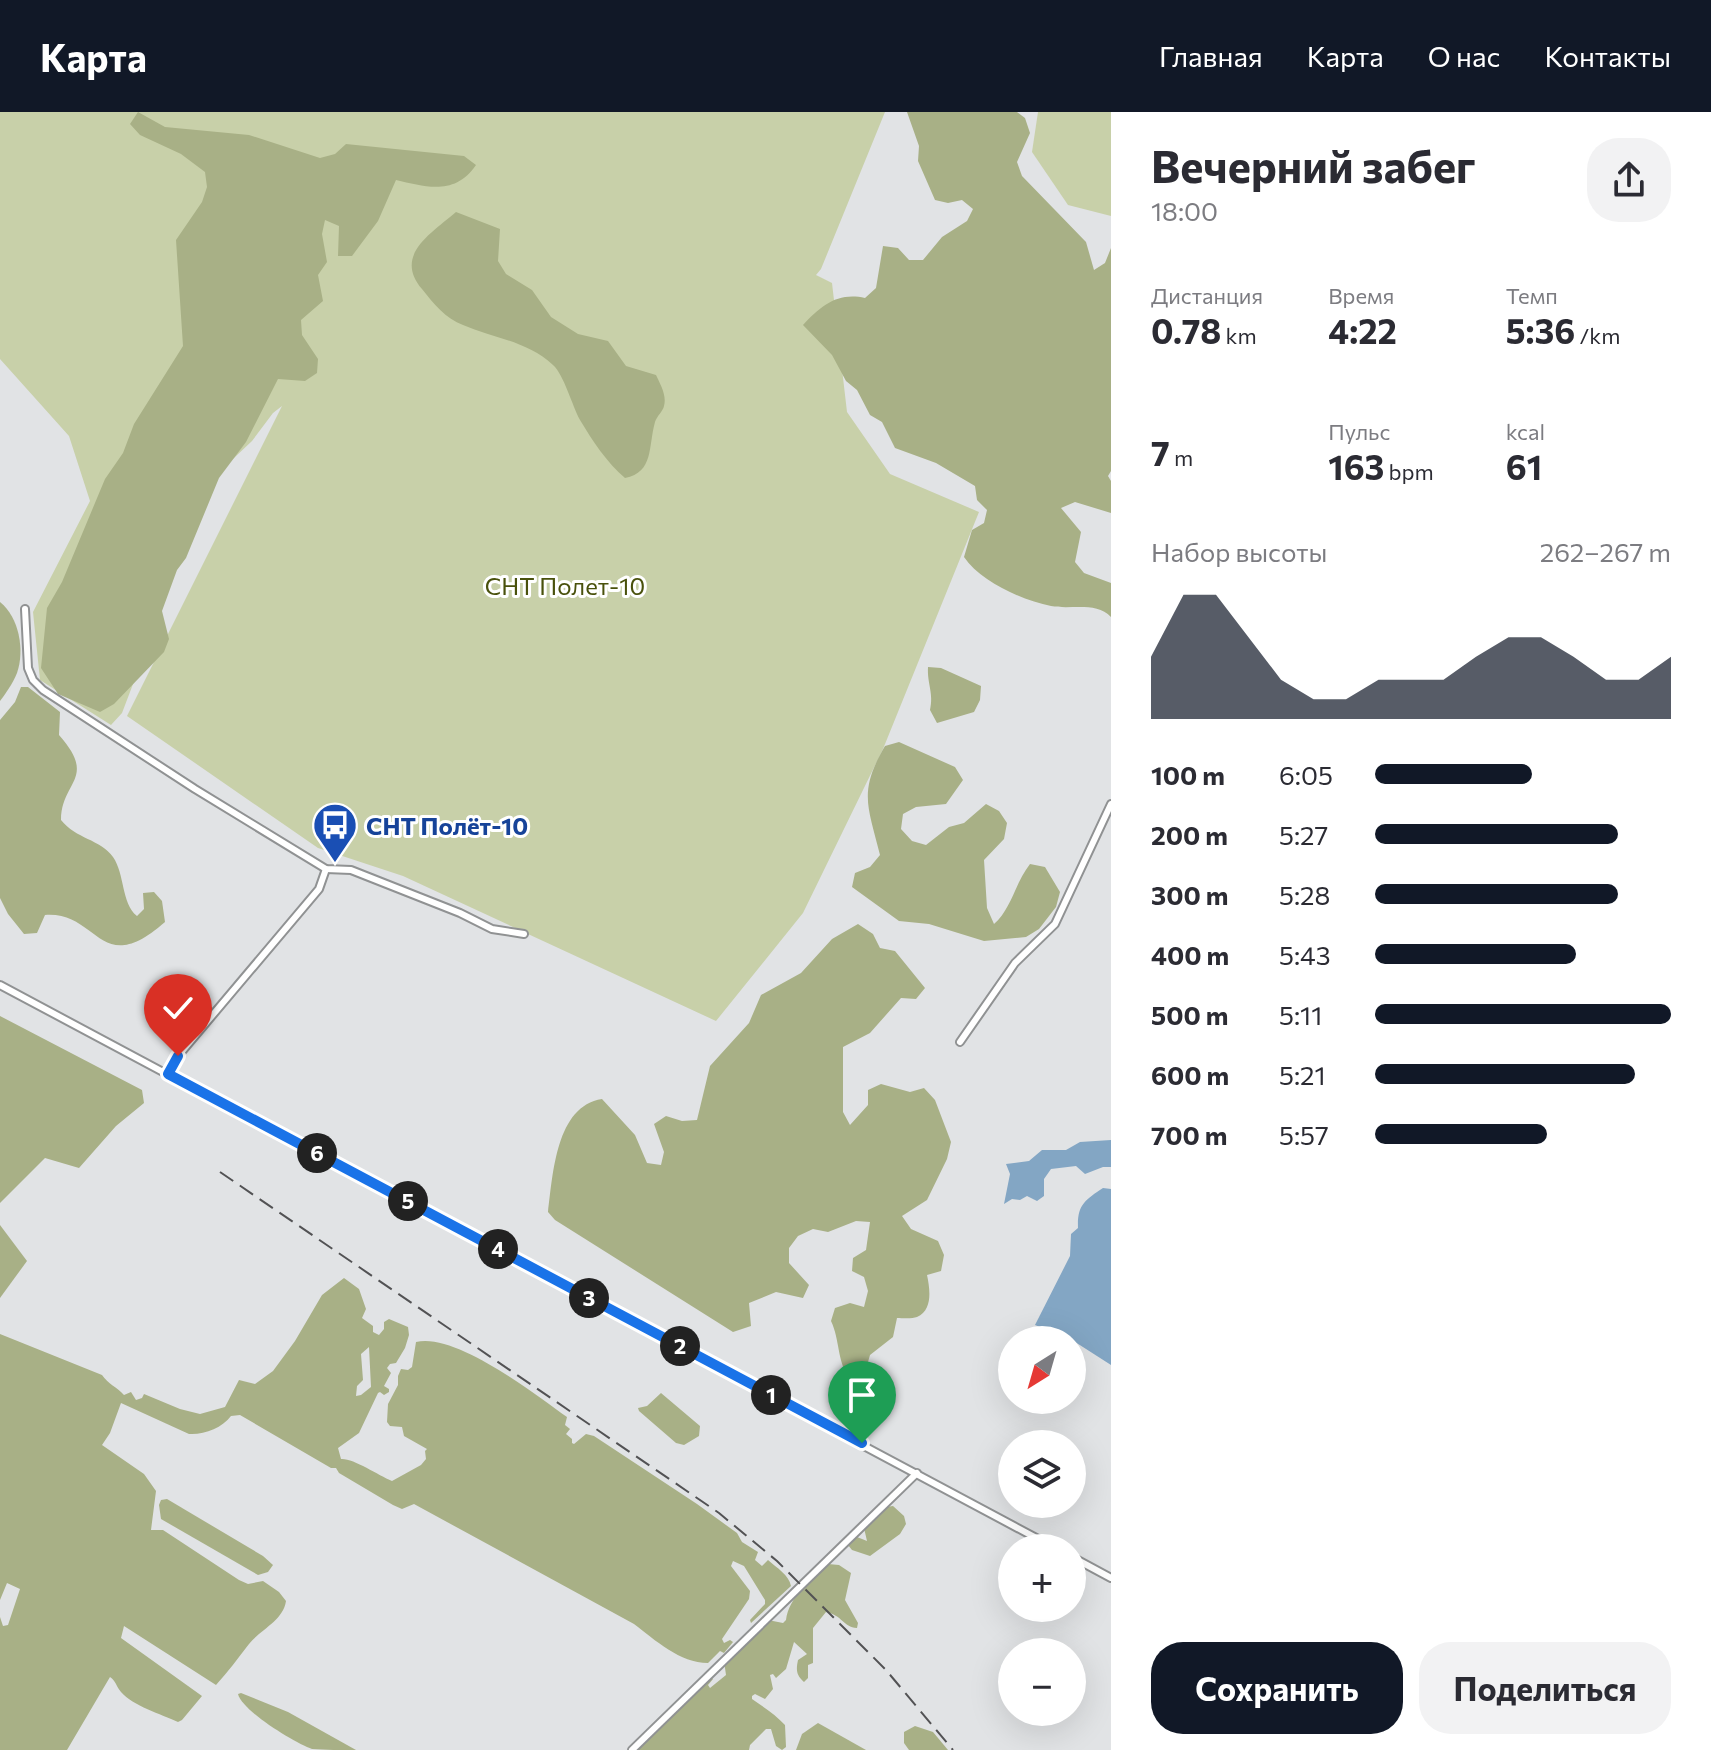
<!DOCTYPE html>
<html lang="ru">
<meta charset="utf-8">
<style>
body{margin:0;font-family:Commissioner,sans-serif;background:#f2f2f3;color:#2b2b33;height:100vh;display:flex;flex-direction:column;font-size:30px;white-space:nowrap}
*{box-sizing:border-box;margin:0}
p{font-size:26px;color:#7c7c81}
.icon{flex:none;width:44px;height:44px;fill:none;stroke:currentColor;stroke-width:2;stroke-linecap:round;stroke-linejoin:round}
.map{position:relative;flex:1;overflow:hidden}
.side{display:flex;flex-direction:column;background:#fff;width:600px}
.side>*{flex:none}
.needle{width:52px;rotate:217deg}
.fabs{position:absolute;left:998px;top:1214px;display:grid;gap:16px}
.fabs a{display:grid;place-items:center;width:88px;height:88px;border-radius:50%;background:#fff;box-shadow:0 8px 32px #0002;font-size:40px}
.pin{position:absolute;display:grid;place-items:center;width:68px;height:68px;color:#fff;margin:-82px -34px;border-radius:50% 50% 50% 0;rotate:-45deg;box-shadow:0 0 8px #0007}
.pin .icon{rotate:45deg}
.km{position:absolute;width:40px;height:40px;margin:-20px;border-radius:50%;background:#222;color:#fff;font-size:22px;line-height:40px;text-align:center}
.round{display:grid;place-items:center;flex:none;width:84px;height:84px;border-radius:32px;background:#f2f2f3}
.summary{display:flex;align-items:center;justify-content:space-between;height:136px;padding:0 40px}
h1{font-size:44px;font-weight:700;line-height:60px}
.metrics{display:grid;grid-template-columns:repeat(3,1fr);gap:12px;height:136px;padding:8px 40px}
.metrics div{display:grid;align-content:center}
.metrics b{font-size:34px;font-weight:700}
.metrics small{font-size:22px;font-weight:400}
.metrics p{font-size:22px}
.chart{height:224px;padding:16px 40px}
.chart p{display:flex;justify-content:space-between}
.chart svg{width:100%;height:144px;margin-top:8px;fill:#111827;opacity:.7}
.action{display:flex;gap:16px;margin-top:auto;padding:16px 40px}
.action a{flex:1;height:92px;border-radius:32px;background:#111827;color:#fff;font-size:32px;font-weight:700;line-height:92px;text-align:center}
.action a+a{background:#f2f2f3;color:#2b2b33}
ul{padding:0 40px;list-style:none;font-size:26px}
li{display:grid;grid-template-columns:128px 96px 1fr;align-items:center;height:60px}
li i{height:20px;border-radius:10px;background:#111827}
header{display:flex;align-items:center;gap:48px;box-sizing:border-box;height:112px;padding:0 40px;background:#111827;color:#fff}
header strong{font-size:38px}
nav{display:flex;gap:44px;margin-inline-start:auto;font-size:28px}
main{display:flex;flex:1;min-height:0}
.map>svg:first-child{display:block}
.green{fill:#c8d0a9}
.forest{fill:#a8b086;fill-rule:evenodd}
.water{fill:#83a6c4}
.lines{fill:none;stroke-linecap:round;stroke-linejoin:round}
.street-casing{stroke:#909293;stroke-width:10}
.street{stroke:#fff;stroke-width:6}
.rail{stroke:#525254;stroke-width:2;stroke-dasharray:16 8;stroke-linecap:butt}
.route-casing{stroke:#fff;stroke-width:16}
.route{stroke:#1a73e8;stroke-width:10}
.labels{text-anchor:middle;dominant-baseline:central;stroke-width:6;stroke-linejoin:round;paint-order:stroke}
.park-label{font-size:24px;fill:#49510c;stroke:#fff}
.transit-label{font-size:24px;font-weight:bold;fill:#164399;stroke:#fff;text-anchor:start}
</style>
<header>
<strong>Карта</strong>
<nav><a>Главная</a><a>Карта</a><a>О нас</a><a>Контакты</a></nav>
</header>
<main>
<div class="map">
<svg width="1111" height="1638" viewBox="0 0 1111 1638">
<rect width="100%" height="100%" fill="#e1e3e5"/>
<g class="green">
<path d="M0,0h885l-64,157 -5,6 16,8 15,129 43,62 89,38 -96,237 -80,164 -87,108 -313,-145 -85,-28 -191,-132 155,-310 -9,7 -21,28 -35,33 -43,83 -25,85 -27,71 -11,12 -71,-45 -7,-68 57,-111 -21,-65 -69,-77z"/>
<path d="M1038,0h73v104l-43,-11 -36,-53z"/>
</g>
<g class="forest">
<path d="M138,0l27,15 84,8 71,23 15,-4 11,-10 118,12 12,9c-21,31 -50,22 -80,15l-18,41 -26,35h-14l1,-30 -14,-6 -3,14 5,28 -9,13 5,26 -22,19 1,15 16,24 -1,14 -12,8 -27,-2 -32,63 -27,36 -33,80 -9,12 -15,41 7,28 -5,13 -50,52 -14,8 -42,-18 -17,-26 6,-60 15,-26 43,-103 18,-26 11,-29 49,-78 -7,-106 26,-38 5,-15 -2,-15 -24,-18 -41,-19 -10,-11z"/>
<path d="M907,0h110l8,6 5,15 -13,29 5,14 64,66 8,28 11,-7 6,-15v223l-3,5 3,5v32l-36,-11 -14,6 20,24 -6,30 9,11 27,10v34c-15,-16 -40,-7 -60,-11 -29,-6 -70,-24 -87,-49l8,-27 12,-7 3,-13 -10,-10 -2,-14 -39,-23 -41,-15 -13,-26 -12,-7 -13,-25 -11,-9 -14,-26 -29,-30c18,-19 34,-33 62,-27l11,-10 7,-42 15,2 11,12h14l19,-23 25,-16 6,-12 -11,-9 -14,3 -13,-3 -17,-39 1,-15z"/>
<path d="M456,100l44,17 -2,32 8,13 26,16 19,27 27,17 30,7 18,25 30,9c4,9 11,20 8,31 -1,5 -7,10 -9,16 -7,25 -1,50 -30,56 -18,-15 -33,-38 -45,-58 -8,-15 -16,-45 -27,-55 -26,-24 -60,-27 -90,-40 -17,-6 -30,-22 -41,-36 -29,-34 10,-56 34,-77z"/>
<path d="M0,490c19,15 25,48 17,71 -4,10 -11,20 -17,28z"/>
<path d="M928,555l13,1 40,18 -1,14 -6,12 -37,11 -7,-13c4,-17 -3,-26 -2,-43z"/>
<path d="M21,575h7l32,25 -1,23c39,44 2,46 2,85 15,19 39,19 52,37 12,17 8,46 24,59l7,-7 -1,-16 11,-1 8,9 3,21c-66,58 -66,-11 -120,-7l-8,18 -13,1 -16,-20 -8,-16v-178l15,-18z"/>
<path d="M899,630l56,25 8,13 -17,24 -30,3 -13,7 -2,15 11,12 14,4 23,-18 15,-4 22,-19 13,7 8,12 -3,16 -20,21 3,48 7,16c18,-16 21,-41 36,-60l15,3 15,25 -4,15 -17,22 -13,8 -42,4 -55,-17 -30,-3 -47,-34 3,-14 15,-6 10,-12c-12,-49 -22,-63 5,-109z"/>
<path d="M858,812l15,10 7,14 15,3 30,37 -9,11 -15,-1 -31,35 -27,14v65l7,13 18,-20v-15l13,-6 29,8 14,-4 11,12 16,42 -4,17 -20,41 -25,16 9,13 27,12 6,14 -3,16 -14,4c3,14 6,35 -10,42 -5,2 -15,1 -20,1l-4,19 -23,18 -4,14 -17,9c-12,-17 -9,-38 -18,-57l4,-13 15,-5 14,4 4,-16 -4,-14 -12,-6 1,-13 13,-8 4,-28 -14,-1 -28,11 -15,-3 -15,7 -9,12v15l20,22 -6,13 -27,-6 -27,11 2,23 -18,6 -178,-112 -7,-8c5,-38 8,-106 54,-113l33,36 12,28 14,2 3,-13 -10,-28 12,-8 16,5 15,-1 13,-54 39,-43 12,-28 40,-22 31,-34z"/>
<path d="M0,904l142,74 2,13 -28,23 -37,42 -34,-10 -45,45z"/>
<path d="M0,1113l27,36 -27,37z"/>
<path d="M344,1166l15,11 7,20 -4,9 11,8v6l6,3 5,-6v-7l5,-3 19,8 1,8 -4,13 -9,15 -6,1 -3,4 4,5 -7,13 5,3v3l-5,3 -4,-3 -2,1 -19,40 -21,15 3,11c12,-1 37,16 51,22l29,-16 5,-6 -1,-8 2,-2 -23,-13 -2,-9 -12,-1 -3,-4 1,-18 10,-19v-9l3,-7 7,1 4,-3 4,-25c39,-10 119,52 151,75l-2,8 5,4 -4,5 6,5v4l2,1 12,-10 8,2 103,68 40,29 5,9 16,10 -3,8 7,6 6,-6c9,8 21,15 23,26l-40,37 -1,-3 15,-16v-4l-21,-34 -11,-5 -2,5 19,25 -1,8 -27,40 2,4 6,-3 3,2 -9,11 -4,-2 -12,12c-28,0 -53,-23 -74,-39l-220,-120 -12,5 -9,-4 -54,-32 -3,-5h-5l-91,-53 -9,1c-9,12 -27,19 -42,18l-68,-31 -11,30 -8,12 42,29 12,17 -5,39h12l76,50 9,4 15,-3 16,11 7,9c-3,20 -25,28 -37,43 -11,14 -21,28 -33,41l-92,-59 -3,12 81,58 -20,24 -4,2c-17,-8 -45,-16 -57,-30 -5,-6 -5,-11 -11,-15l-43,73h-67v-133l3,9 5,-1 12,-36 -13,-6 -7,17v-266l102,41c6,9 15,12 22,20l7,-3 5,8 6,-2 2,-4 36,15 20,5 25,-7 14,-27 16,4 18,-13 22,-30 27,-46zM369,1235l2,40 -10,8 -5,1 1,-10 6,-6 -2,-26z"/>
<path d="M661,1281l39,33 -1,10 -15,9 -8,-2 -37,-32 -1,-3 9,-2z"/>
<path d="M167,1387l96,57 10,9 -5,7 -10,3 -97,-56 -2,-14 2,-5z"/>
<path d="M893,1394l11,10 2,8 -6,10 -30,22 -18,-6 -4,-5 3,-6 6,-2 10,4 -3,-13 22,-21z"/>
<path d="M828,1452l11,1 12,8 -6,27 13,23 -1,5c-14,-1 -15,-13 -31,-16l-13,16v35l-5,2v13l-4,4c-8,-7 -8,-12 -6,-22l9,-6 -13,-12 -8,27 -10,9 -3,-4 -3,1 3,14 -8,10 -10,-5 -3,2v3c13,9 24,16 33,26l1,22 -4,3 -6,-4 -5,-17h-5l-16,16 -1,5h-113l74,-74 3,3 -5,6 2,3 16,-13 -2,-14 44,-41 15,3 3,-3c3,-23 25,-41 42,-56z"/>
<path d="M241,1581l47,19 68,38c-13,0 -32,0 -44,-1 -17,-6 -70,-38 -74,-55z"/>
<path d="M818,1611l48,27h-70l6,-16z"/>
<path d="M915,1614l18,6 15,18h-39l-5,-7v-11z"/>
</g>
<g class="water">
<path d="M1111,1028v27h-8l-18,7 -9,-8 -25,3 -7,10v17l-7,5 -10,-5 -7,4 -8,-1 -8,5 6,-30 -4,-10 23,-3 13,-11h24l14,-8z"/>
<path d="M1103,1076l8,1v176l-39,-25 -37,-15 35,-69 1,-22 7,-6c-1,-23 7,-28 25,-40z"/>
</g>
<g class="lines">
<g class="street-casing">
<g id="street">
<path d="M25,497l3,59 5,12 10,10 152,99 131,80 25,1 109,43 32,16 32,5"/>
<path d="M0,873l1055,563"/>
<path d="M960,930l55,-79 40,-39 56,-120"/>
<path d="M168,962l10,-18 141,-167 7,-20"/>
<path d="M1072,1445l39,21"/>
<path d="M632,1638l285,-277"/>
</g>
</g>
<use href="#street" class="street"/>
<path class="rail" d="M220,1060l499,341 58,48 109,109 67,80"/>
</g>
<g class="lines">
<g class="route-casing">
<path id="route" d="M178,944l-10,18 694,369"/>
</g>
<use href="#route" class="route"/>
</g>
<defs>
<g id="bus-pin" transform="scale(2.3)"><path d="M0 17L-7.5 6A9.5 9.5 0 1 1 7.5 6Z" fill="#1a4fb4" stroke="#fff"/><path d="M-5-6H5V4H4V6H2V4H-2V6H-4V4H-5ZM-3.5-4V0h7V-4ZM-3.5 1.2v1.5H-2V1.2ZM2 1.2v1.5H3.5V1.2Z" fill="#fff"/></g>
</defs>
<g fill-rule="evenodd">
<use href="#bus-pin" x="335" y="713"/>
</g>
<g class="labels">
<g class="park-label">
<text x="565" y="473">СНТ Полет-10</text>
</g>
<g class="transit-label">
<text x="366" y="713">СНТ Полёт-10</text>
</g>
</g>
</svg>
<div class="fabs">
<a><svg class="needle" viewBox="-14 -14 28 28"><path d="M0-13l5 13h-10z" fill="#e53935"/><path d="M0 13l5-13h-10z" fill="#7c7c81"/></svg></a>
<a><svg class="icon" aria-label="layers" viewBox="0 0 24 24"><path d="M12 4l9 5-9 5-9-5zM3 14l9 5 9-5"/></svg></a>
<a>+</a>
<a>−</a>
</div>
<div class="pin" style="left:862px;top:1331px;background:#1e9e55"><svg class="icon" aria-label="arrive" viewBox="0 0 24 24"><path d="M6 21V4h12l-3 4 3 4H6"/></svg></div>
<div class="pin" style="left:178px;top:944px;background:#d93025"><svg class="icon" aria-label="check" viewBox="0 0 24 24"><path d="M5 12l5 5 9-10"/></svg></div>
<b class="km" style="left:771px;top:1283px">1</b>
<b class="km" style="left:680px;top:1234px">2</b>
<b class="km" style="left:589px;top:1186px">3</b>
<b class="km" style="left:498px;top:1137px">4</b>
<b class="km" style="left:408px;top:1089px">5</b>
<b class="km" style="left:317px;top:1041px">6</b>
</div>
<section class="side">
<div class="summary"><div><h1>Вечерний забег</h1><p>18:00</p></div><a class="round"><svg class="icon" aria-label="share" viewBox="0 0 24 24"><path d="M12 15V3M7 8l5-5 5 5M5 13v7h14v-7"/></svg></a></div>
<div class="metrics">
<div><p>Дистанция</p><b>0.78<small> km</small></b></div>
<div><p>Время</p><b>4:22</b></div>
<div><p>Темп</p><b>5:36<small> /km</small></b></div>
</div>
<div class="metrics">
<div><b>7<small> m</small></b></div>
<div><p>Пульс</p><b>163<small> bpm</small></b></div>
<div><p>kcal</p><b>61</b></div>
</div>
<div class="chart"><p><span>Набор высоты</span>262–267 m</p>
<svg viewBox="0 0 160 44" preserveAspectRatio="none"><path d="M0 44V25L10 6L20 6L30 19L40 32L50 38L60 38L70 32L80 32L90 32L100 25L110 19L120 19L130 25L140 32L150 32L160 25V44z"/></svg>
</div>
<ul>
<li><b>100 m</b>6:05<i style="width:53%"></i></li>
<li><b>200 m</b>5:27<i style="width:82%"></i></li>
<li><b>300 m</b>5:28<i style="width:82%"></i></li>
<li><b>400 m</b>5:43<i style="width:68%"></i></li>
<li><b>500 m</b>5:11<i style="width:100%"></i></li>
<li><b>600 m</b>5:21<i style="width:88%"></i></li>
<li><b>700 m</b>5:57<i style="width:58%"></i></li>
</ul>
<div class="action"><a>Сохранить</a><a>Поделиться</a></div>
</section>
</main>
